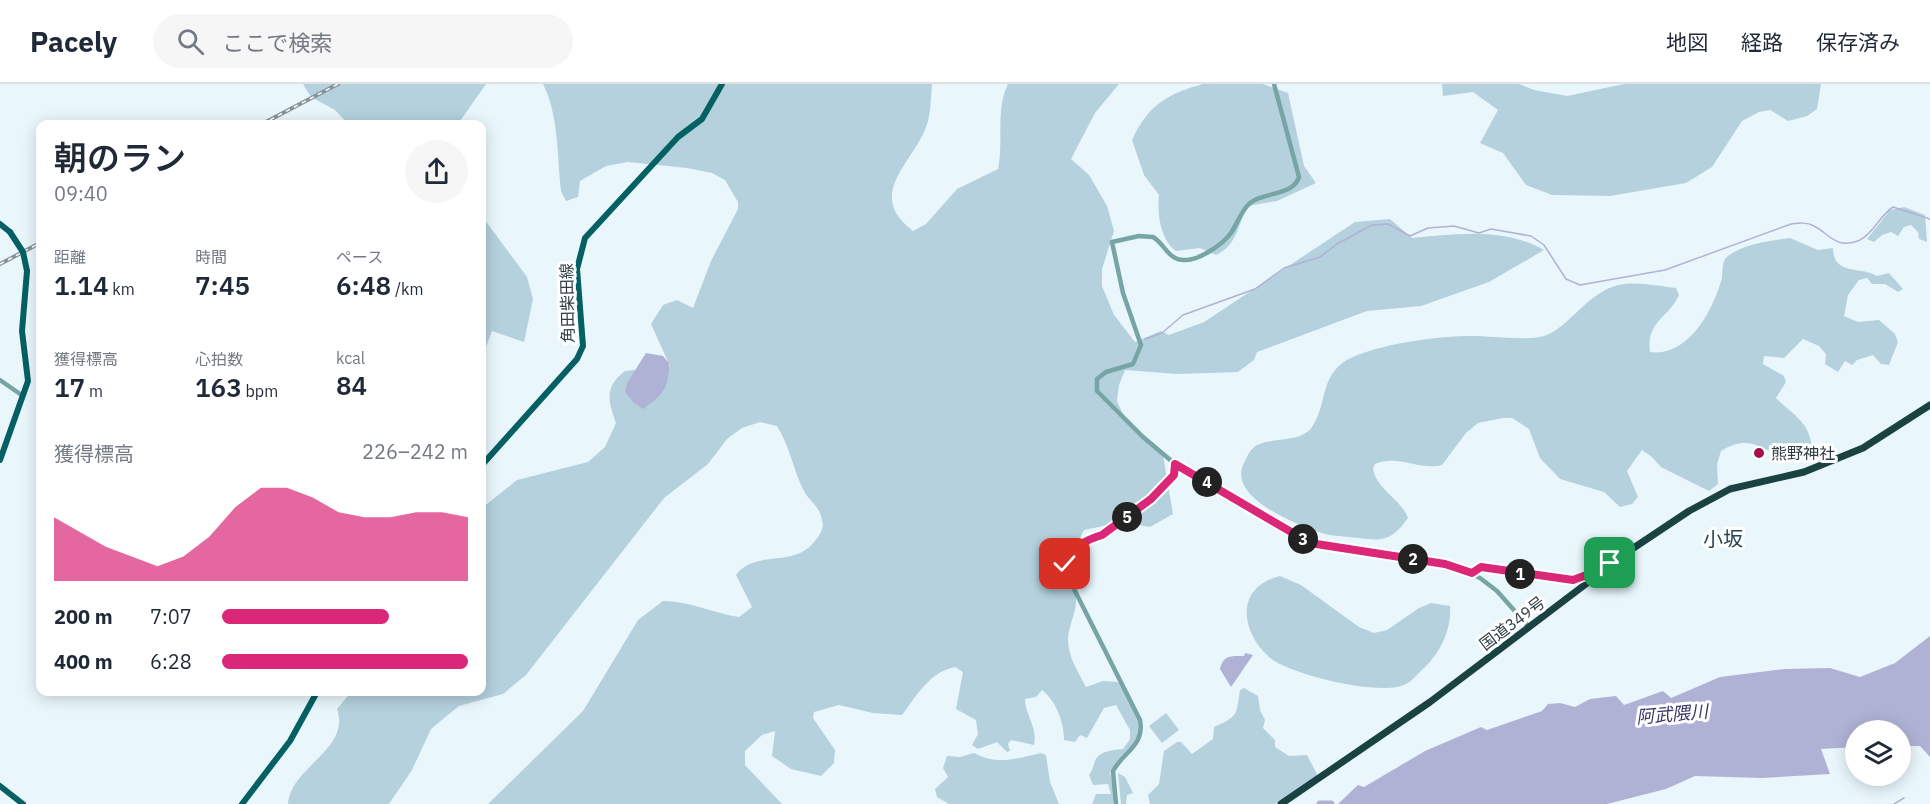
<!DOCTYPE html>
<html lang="ja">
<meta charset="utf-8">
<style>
body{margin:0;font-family:"IBM Plex Sans","Noto Sans JP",sans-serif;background:#f6f6f7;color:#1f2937;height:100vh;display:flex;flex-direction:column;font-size:22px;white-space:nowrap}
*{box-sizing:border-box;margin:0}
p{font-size:20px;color:#747a83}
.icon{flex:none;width:33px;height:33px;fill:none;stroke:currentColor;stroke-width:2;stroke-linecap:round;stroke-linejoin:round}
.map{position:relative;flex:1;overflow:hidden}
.drawer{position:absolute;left:36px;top:36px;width:450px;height:576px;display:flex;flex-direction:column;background:#fff;border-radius:12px;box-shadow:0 3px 15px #0003}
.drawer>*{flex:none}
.fabs{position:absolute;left:1845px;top:636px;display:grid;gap:12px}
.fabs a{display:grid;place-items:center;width:66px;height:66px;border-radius:50%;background:#fff;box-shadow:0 3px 15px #0003;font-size:30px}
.pin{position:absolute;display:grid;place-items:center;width:51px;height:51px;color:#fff;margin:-26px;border-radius:12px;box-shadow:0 3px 9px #0006}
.km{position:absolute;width:30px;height:30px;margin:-15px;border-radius:50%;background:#222;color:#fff;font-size:16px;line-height:30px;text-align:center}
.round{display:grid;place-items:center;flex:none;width:63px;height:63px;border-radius:32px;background:#f6f6f7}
.summary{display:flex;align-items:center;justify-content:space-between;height:102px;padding:0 18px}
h1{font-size:33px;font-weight:600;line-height:45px}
.stats{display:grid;grid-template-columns:repeat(3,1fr);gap:9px;height:102px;padding:6px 18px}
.stats div{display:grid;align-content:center}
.stats b{font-size:26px;font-weight:600}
.stats small{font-size:16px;font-weight:400}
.stats p{font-size:16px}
.chart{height:168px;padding:12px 18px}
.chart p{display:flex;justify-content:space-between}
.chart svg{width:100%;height:108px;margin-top:6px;fill:#db2777;opacity:.7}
ul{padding:0 18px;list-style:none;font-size:20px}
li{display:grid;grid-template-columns:96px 72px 1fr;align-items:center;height:45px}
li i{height:15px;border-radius:8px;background:#db2777}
header{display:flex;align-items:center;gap:36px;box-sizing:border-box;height:84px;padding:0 30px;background:#fff;border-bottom:2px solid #e0e1e3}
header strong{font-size:28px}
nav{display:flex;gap:33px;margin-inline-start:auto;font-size:21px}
.search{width:420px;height:54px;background:#f6f6f7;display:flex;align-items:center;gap:15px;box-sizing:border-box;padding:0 21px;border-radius:33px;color:#747a83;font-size:22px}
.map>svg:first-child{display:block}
.green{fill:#b4d1dd}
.water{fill:#b0b2d5}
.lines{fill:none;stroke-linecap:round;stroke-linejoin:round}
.stream{stroke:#b0b2d5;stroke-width:1.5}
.river{stroke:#b0b2d5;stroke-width:7}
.minor{stroke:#77a5a6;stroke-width:4.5}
.major{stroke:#046062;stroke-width:6}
.highway{stroke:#1b4243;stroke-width:7}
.rail-casing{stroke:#859399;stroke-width:4}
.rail{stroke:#fff;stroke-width:1.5;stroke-dasharray:4.5;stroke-linecap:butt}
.major-bridge{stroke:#046062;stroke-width:6}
.route-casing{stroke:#fff;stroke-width:12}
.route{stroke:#db2777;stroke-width:8}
.poi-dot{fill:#a5104c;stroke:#fff;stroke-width:2}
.labels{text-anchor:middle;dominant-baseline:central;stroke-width:6;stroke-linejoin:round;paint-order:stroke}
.street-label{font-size:16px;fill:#2f3d43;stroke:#fff}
.poi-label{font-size:16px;fill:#2f3d43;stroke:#fff;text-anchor:start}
.water-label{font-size:18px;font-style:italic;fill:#383867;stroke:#fff}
.quarter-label{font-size:20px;fill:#274551;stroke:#fff}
</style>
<header>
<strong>Pacely</strong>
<div class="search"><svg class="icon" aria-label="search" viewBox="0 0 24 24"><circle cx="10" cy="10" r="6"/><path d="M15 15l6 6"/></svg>ここで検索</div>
<nav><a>地図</a><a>経路</a><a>保存済み</a></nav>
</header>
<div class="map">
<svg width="1930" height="720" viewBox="0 0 1930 720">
<rect width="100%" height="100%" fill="#e9f7fd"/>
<g class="green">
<path d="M303,0h183l-28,40h-110l-13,-14 -24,-13z"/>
<path d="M543,0h389c-1,12 -1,26 -4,37 -10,39 -66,72 -15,110l13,-7 31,-35 41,-20c6,-28 -3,-59 10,-85h111l-24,29 -24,46 18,16 18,31 7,25 -12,38v17l12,29 21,27 26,-11 8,4 35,-13 151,-100 35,-3 22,19c43,-4 92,-11 132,12l-55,32 -68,24 -54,5 -110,41 -3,8 -16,12 -61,2 -52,-4 -6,15 -2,16 9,20 37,34 10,59 -23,13 -27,-5 -39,8c-14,24 -7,47 -8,73 -1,12 -8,25 -8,37 0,17 11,33 18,47l17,-6 15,1c14,20 32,47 12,69 -7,7 -15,11 -20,21l5,24 -2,8h-21l4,-10h15l-3,-10 -15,1 -4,-10c4,-5 4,-9 6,-14 4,-10 18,-11 28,-12l7,-10v-9l-14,-25 -12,3 -17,30 -7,-3 -5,7 -11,-2c0,-19 -8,-39 -22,-50l-6,7 -11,2c0,15 13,29 9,46l-23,-5 -3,4 2,7 -3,1 -10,-10 -19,7 -6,-4 6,-11 -2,-14 -20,-11 7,-37 -8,-5c-25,5 -38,28 -53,48l-29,-2 -34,-8 -25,7 -1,6 22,32 -1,13 -13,13 -30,-7 -19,-13 3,-25 -13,4 -17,16v14l37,39h-294l95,-93 55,-91 25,-19c27,0 49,12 76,16l13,-10 -16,-32c19,-26 58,-7 78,-33 9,-11 11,-15 6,-29 -4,-9 -12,-14 -16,-22 -11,-21 -14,-45 -27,-65l-17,-4 -18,6 -15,11 -19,25 -44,34 -138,177 -23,19 -44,12 -28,23 -19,41 -23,34h-101c3,-38 63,-54 49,-95l14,-17h131v-184l35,-28 71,-18 17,-15 11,-24c-8,-22 -12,-36 9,-52l45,-5 -19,-42 12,-19 14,-5 16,8 18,-47 27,-52v-7l-13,-22 -13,-7 -25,-5 -59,-6 -22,4 -26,15 -2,16 -12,4 -5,-10c-4,-35 -2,-75 -18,-107z"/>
<path d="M1203,0h60l25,9 16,73 12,17 -39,18 -29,5c-11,19 -10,39 -32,49l-16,-7 -24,3c-16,-11 -19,-39 -17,-56l-15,-20 -12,-35c16,-35 35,-46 71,-56z"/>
<path d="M1442,0h77l15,6 33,6 57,-12h197l-4,25 -10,7 -19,5 -18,-11 -11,2 -17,9 -30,46 -26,16 -76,13 -58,-1 -26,-10 -23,-32 -23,-10 18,-33 -25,-18 -30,4z"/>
<path d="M1904,123l21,8 2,27 -8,-3 -1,-7 -7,-7 -7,2 -6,9 -7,-4 -9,3 -8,7 -7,-3 23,-29z"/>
<path d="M482,132l45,61 6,22 -9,43 -32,-11 -6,16 -4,1z"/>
<path d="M1790,154l28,12 15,-2c0,28 28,18 44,28l12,-3 14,16 -5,3 -13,-8h-13l-5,-6 -8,2 -11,15 -4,21 14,6 21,-2 16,14 3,8 -9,23 -8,-1 -8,-9 -16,5 -5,5 -7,-4 -7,11 -13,-8 1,-10 -7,-8 -16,-7 -19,19 -20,-2 -1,8 21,12 2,6 -10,16c16,16 33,23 36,49l-18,10c-30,0 -39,-27 -73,-6l-4,13 1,20 -9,7 -48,-24 -9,-10 -10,-7 -15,21 11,26 -6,7 -12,3 -16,-15 -44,-13 -20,-21 -11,-29 -17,-11h-9l-25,5 -12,10 -24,32c-23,6 -44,-11 -67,-1l-2,5c4,21 28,30 35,49 -19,27 -29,22 -59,19 -9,-1 -19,-1 -27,-4 -25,-8 -96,-36 -78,-70 3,-6 6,-14 13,-18 16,-8 44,-2 55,-18 17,-25 6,-56 43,-71 32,-13 83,-20 117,-20 19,0 54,5 72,0 14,-5 23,-15 33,-24 37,-36 51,-30 99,-24l3,7c-11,24 -33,26 -29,57 38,5 63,-41 72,-74 1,-7 -1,-17 6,-22 17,-13 41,-15 62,-18z"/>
<path d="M1280,492l21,9 58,42 15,6 13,-3 32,-22 12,-5 19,3c2,21 -9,46 -25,61 -6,5 -13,15 -21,18 -25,11 -115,-10 -135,-28 -29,-26 -34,-70 11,-81z"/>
<path d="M1244,604l14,8 2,14 5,10 -2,8 12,12v7l14,9 18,-1 11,21 -43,28h-125l-2,-9 11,-11 5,-33 13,-9h4l11,12 21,-15 1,-12c25,-11 22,-12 26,-37z"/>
<path d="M1166,629l13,17 -17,13 -13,-17z"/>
<path d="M974,669c24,13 44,5 67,0l5,2 4,27 9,22h-110l-12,-7 -2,-8 13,-12 -5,-9 4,-12 13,1z"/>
<path d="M1118,689l7,4 8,16 -6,2 -1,9h-5z"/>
</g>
<g class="water">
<path d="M646,269l17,3 6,7c0,26 -6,31 -26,46l-9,-6 -9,-11 2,-9z"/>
<path d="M1930,552v121l-10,-11h-19l-1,-16h-44l-1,17 -34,2 9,25 -68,4 -67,-2 -29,13 -59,15h-269l20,-19 6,2 61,-36 56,-24 6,3 55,-19 6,-7 12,-1 15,4 15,-8 26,-3 8,9 39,-14 8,7 49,-21 65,-8 45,-1 30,9 35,-14z"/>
<path d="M1245,569l8,2 -22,32 -11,-18c3,-15 13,-13 24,-13z"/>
</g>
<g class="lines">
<g class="stream">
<path d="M1145,255l17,-6 21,-18 72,-26 29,-21 36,-11 17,-13 35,-19 16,-1 22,12 18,-8 26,-2 25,7 12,-4 40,7 13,9 22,34 14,6 85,-15 126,-46c8,-1 16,-2 23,2 17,9 22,24 46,14 13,-6 20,-25 33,-33l37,12"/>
<path d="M1894,720l10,-6"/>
</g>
<path class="river" d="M1320,720h11"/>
<g class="minor">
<path d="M1274,0l25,93c-6,20 -38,14 -51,28 -7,7 -11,19 -17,28 -8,11 -32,28 -47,27 -16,0 -20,-17 -31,-23l-14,-1 -27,6 11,51 18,52 -8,19 -27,8 -9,7v12l46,46 32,27 135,79 148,24 22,11 17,13 32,36"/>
<path d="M0,296l23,16"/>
<path d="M1472,489l9,-5c26,4 80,19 103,9 17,-8 25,-23 44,-27"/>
<path d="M1116,720l-3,-33c10,-19 32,-25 27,-51l-68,-135 -7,-21 7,-13 30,-16 49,-36 23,-24 1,-11"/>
</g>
<g class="major">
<path d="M0,140l10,8"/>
<path d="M0,376l28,-79 -6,-50 5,-60"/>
<path d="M482,381l95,-106 6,-13 -6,-77 8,-31 93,-101 24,-18 20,-35"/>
<path d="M0,702l23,18"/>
<path d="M242,720l48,-63 27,-49"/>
</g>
<path class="highway" d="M1281,720l149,-102 202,-153 57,-38 41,-22 74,-17 59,-24 67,-43"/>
<g class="rail-casing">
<g id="rail">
<path d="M262,40l76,-40"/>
<path d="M0,180l40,-21"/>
</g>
</g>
<use href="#rail" class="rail"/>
<path class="major-bridge" d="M10,148l13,20 4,19"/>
</g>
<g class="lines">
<g class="route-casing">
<path id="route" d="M1065,480c5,-16 23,-25 37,-29l49,-36 23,-24 1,-11 135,79 135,21 27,9 9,-6 92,13 16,-6 24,-20 -3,9"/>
</g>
<use href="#route" class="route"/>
</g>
<circle class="poi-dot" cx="1759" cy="369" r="6"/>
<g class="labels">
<g class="street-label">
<text transform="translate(567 219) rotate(-91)">角田柴田線</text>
<text transform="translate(1512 539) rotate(-37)">国道349号</text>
</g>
<g class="poi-label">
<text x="1771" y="369">熊野神社</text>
</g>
<g class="water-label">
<text transform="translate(1672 630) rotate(-5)">阿武隈川</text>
</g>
<g class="quarter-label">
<text x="1723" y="454">小坂</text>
</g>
</g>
</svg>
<div class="fabs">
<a><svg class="icon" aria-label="layers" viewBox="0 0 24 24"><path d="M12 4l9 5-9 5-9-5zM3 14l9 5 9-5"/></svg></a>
</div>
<div class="pin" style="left:1610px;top:479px;background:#1e9e55"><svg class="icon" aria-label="arrive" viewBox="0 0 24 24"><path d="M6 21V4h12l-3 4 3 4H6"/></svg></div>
<div class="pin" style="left:1065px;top:480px;background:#d93025"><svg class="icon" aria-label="check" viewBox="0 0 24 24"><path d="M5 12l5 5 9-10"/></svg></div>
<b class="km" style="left:1520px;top:490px">1</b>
<b class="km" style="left:1413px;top:475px">2</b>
<b class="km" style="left:1303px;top:455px">3</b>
<b class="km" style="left:1207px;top:398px">4</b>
<b class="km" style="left:1127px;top:433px">5</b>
<section class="drawer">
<div class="summary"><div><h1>朝のラン</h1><p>09:40</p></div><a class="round"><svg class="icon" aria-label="share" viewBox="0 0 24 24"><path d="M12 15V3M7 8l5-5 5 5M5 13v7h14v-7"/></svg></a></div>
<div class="stats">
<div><p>距離</p><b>1.14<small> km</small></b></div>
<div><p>時間</p><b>7:45</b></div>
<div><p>ペース</p><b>6:48<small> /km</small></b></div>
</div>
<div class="stats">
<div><p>獲得標高</p><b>17<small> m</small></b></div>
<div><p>心拍数</p><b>163<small> bpm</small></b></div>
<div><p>kcal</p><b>84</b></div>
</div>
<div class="chart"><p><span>獲得標高</span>226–242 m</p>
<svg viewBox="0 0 160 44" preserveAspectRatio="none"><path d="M0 44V18L10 24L20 30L30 34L40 38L50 34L60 26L70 14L80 6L90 6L100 10L110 16L120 18L130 18L140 16L150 16L160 18V44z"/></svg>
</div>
<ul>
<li><b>200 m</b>7:07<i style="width:68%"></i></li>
<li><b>400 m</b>6:28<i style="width:100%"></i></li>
</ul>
</section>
</div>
